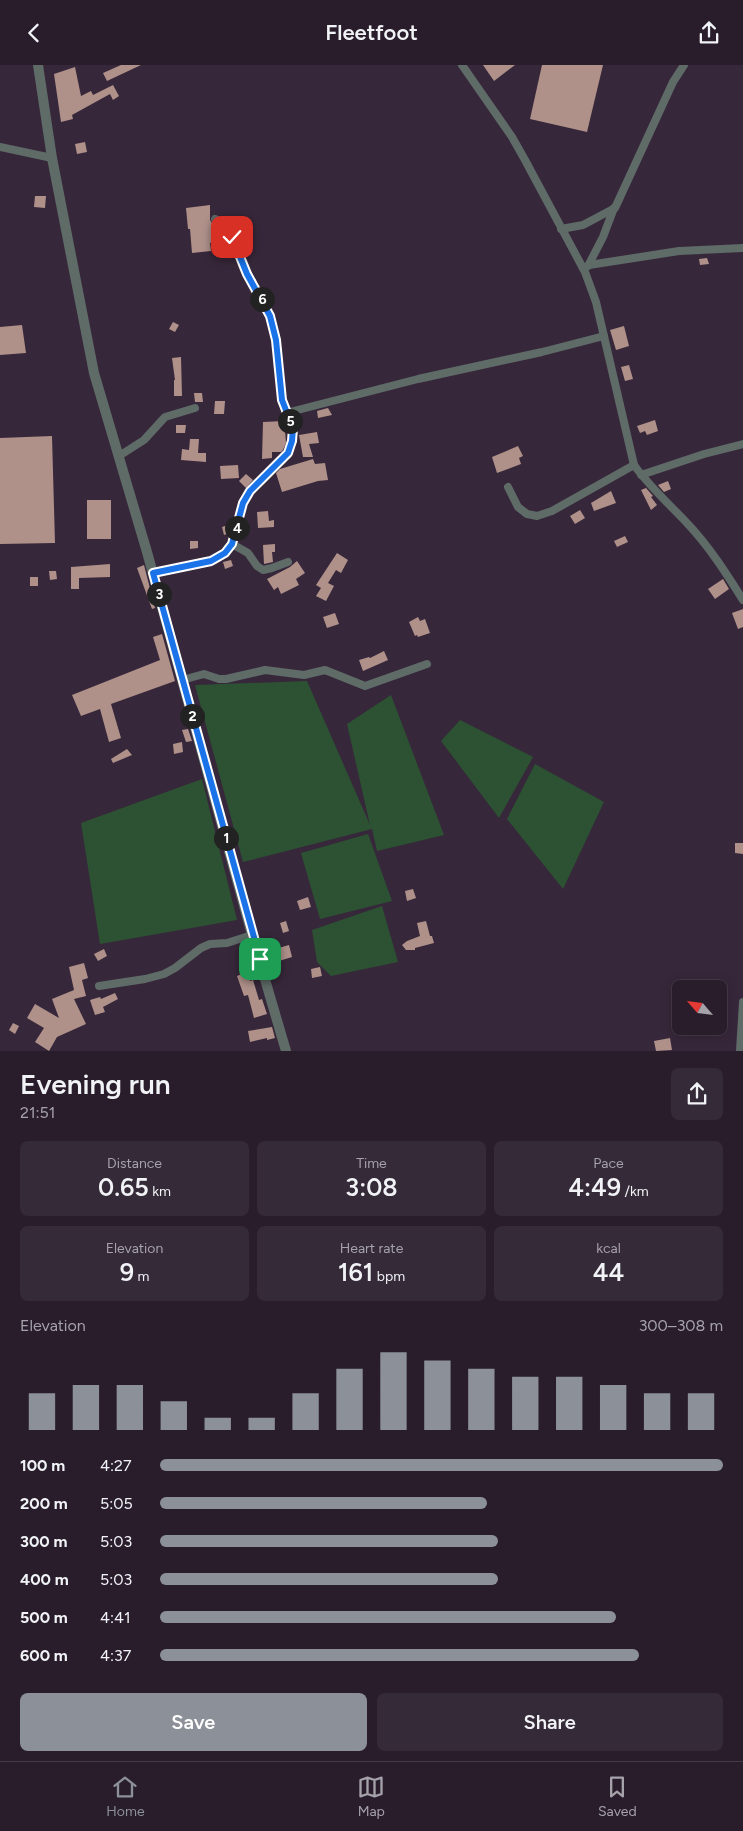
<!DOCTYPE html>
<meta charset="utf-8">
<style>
body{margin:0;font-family:Figtree,sans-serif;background:#352a38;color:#f1f3f6;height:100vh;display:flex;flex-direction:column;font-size:19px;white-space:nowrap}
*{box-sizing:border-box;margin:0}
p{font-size:16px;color:#a5a2a9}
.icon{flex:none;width:28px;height:28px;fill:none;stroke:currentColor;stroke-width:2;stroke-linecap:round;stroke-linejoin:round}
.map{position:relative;height:986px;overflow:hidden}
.panel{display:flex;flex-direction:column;background:#291d2c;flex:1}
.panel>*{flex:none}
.needle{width:32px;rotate:298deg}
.buttons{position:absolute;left:672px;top:915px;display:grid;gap:10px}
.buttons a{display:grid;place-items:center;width:55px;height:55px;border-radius:8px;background:#291d2c;box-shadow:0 2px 12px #0003,0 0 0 1px #453b48;font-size:25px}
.pin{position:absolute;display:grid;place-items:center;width:42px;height:42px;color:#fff;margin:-21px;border-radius:10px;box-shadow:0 2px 8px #0006}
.km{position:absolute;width:25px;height:25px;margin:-12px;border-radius:50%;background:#222;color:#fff;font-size:14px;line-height:25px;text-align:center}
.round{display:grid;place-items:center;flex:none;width:52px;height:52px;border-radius:8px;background:#352a38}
.headline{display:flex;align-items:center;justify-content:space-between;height:85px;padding:0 20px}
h1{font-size:28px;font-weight:600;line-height:38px}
.figures{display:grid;grid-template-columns:repeat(3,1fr);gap:8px;height:85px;padding:5px 20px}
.figures div{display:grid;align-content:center;border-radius:8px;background:#352a38;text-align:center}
.figures b{font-size:25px;font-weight:600}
.figures small{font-size:14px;font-weight:400}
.figures p{font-size:14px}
.chart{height:140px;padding:10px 20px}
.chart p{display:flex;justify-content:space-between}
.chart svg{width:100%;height:90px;margin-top:5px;stroke:#8c9099;stroke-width:6}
.primary-button{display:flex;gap:10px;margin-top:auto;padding:10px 20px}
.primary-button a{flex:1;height:58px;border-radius:8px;background:#8c9099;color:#fff;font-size:20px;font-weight:600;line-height:58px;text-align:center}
.primary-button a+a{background:#352a38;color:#f1f3f6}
ul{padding:0 20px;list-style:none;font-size:16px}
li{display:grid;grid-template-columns:80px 60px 1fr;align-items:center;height:38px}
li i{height:12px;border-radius:6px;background:#8c9099}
header{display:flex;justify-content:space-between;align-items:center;height:65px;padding:0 20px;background:#291d2c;font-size:22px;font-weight:600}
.menu{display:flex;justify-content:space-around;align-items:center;height:70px;border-top:1px solid #453b48;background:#291d2c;font-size:14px;color:#a5a2a9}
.menu a{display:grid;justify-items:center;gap:2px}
.menu .selected{color:#8c9099}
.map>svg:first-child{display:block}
.green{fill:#2c5233}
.building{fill:#af918a}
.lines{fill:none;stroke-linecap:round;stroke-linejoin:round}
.minor{stroke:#5e6b67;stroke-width:8}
.tertiary{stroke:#5e6b67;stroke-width:10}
.route-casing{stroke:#fff;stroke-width:10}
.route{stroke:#1a73e8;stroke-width:6}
</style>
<header><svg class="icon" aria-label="back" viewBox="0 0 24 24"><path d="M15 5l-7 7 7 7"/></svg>Fleetfoot<svg class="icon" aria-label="share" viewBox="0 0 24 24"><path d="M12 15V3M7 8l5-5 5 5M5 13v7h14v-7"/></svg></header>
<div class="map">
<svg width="743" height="986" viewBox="0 0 743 986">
<rect width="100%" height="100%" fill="#37273a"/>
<g class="green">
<path d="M307,616l63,144 -23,-101 44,-29 53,140 -67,16 -5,-22 -129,33 -48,-177z"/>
<path d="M460,655l73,37 -34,61 -58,-77z"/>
<path d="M535,699l69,38 -41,87 -56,-70z"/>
<path d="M202,714l35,141 -137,24 -19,-121z"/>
<path d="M368,769l24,67 -72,18 -19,-66z"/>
<path d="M382,841l16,56 -67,14 -14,-14 -5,-32z"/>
</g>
<g class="building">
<path d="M121,0h20l-34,16 -4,-8z"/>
<path d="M483,0h32l-21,16z"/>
<path d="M542,0h61l-16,67 -57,-13z"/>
<path d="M75,2l6,29 10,-5 2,4 20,-10 6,11 -6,4 -3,-6 -38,21 1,4 -12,3 -7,-48z"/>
<path d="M85,77l2,10 -10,2 -2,-10z"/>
<path d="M35,131h11l-1,12 -11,-1z"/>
<path d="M210,140v15l2,3 2,19 -4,1 1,8 -19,2 -2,-24h-2l-2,-21z"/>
<path d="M707,193l2,6 -9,1 -1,-6z"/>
<path d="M173,257l6,3 -4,7 -6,-3z"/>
<path d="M22,260l4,28 -26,2v-28z"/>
<path d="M624,261l5,20 -13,4 -6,-20z"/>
<path d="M181,292l1,39h-8v-16h1l-3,-22z"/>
<path d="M629,300l4,14 -8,2 -4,-14z"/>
<path d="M194,328h8l1,9h-8z"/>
<path d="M215,336h10l-1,13h-10z"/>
<path d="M328,343l4,7 -14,3 -1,-7z"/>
<path d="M655,355l3,11 -11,4 -2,-4 -5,2 -3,-7z"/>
<path d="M284,356l3,8 -2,1 1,13 -3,7 -2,2h-9v6l-10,1 1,-37z"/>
<path d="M176,360h10l-1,8h-9z"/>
<path d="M317,367l2,11 -10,1 4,13h-10l-4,-22z"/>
<path d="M52,371l3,107 -55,1v-106z"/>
<path d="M190,374h9l-1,14h8v9l-25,-2 1,-11 7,1z"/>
<path d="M518,381l5,10 -4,2 2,6 -24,9 -5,-16z"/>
<path d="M313,394l2,5 10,-1 3,17 -10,1 -36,11 -6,-19 4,-4z"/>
<path d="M238,400l1,13 -18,1 -1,-13z"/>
<path d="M246,409l7,6 -7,8 -7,-7z"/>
<path d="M668,416l3,8 -7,3 -6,-7z"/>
<path d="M646,423l7,8 -2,1 6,8 -6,5 -10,-20z"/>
<path d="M611,426l5,12 -22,8 -3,-8z"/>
<rect x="87" y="435" width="24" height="39"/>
<path d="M580,445l5,8 -10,6 -5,-8z"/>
<path d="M268,446l1,10 5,-1v7l-16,1 -1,-16z"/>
<path d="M231,459l-2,9 -5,2 -2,-8z"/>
<path d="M625,471l3,6 -11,5 -3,-6z"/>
<path d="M190,476h8v7l-8,1z"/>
<path d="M275,479v8h-3l1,10 -9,2 -1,-19z"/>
<path d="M337,488l11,7 -7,13 -5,-3 -8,13 6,3 -8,15 -10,-5 5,-8 -5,-3z"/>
<path d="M231,495l2,6 -8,3 -2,-7z"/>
<path d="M297,496l8,12 -9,6 3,6 -18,9 -3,-7 -4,3 -7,-11 23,-12z"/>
<path d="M110,499v13l-31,1v11h-8v-22z"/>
<path d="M144,500l11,43 -3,1 -15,-41z"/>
<path d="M49,506h7l1,8 -7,1z"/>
<rect x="30" y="512" width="8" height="9"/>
<path d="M723,514l6,10 -14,10 -7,-10z"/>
<path d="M743,544v18l-5,2 -6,-16z"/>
<path d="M335,548l4,11 -12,4 -4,-11z"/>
<path d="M418,552l2,4 5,-2 5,14 -12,4 -1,-2 -2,1 -6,-14z"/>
<path d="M162,569l13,47 -64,23 10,34 -12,4 -9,-33 -19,7 -9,-21 88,-35 -7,-23z"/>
<path d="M384,586l4,9 -25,11 -4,-11 10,-3 1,1z"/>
<path d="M188,664l4,12 -6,1 -4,-12z"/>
<path d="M182,677l1,10 -9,2 -1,-10z"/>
<path d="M127,684l5,6 -19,8 -2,-4z"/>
<path d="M735,778h8v11l-8,-1z"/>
<path d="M413,824l3,9 -9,3 -2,-10z"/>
<path d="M308,832l3,10 -11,3 -3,-9z"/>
<path d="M286,856l3,10 -6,2 -3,-10z"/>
<path d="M426,856l4,15h2l2,7 -19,5v2h-9l-4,-5 5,-4 13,-5 -3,-13z"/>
<path d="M289,880l3,12 -13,4 -4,-12z"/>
<path d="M104,884l3,7 -9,5 -4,-7z"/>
<path d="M84,898l4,15 -6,2 4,16 -12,3 12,25 -29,13 -8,14 -14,-9 9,-14 -17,-10 8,-14 24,14 -7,-19 22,-9 -5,-23z"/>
<path d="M320,902l2,9 -10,2 -1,-9z"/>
<path d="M246,907l4,9 3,-1 6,20 3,-1 5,15 -13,4 -6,-23 -4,1 -7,-20z"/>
<path d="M115,928l3,6 -15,8 2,5 -10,3 -5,-15 10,-3 1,2z"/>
<path d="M13,958l6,3 -4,8 -6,-4z"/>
<path d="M272,962l3,11 -8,2v-2l-17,4 -2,-11z"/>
<path d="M670,973l2,12 -16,1 -2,-10z"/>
</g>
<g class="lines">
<g class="minor">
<path d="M462,0l50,72 13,23 60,112 11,30 38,163c15,21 34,38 52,57 23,24 40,51 57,78"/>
<path d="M0,82l52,11"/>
<path d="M561,164l22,-4 32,-17 58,-126 11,-17"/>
<path d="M589,200l90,-14 64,-3"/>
<path d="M588,201l15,-29 11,-29"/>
<path d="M286,348l132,-34 124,-27 62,-16"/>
<path d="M119,391l25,-16 21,-23 30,-9"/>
<path d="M641,410l63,-21 39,-10"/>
<path d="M508,422l10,20 9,7 10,2 15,-5 82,-46"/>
<path d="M232,479l16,9 9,13 6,4 9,-2 16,-6"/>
<path d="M153,508l58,-12 14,-8 7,-9 11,-41 7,-12 38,-38 4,-12 1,-13 -11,-28 -6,-60 -6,-24 -23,-42 -19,-46 -4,-5 -9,-4"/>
<path d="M182,615l22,-6 15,5h7l39,-9 39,5 21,-5 40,16 62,-22"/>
<path d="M99,921l46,-7 19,-5 11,-6 26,-20 9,-4 17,-1 25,-8"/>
<path d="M740,986l3,-49"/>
</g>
<path class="tertiary" d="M38,0l14,93 42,215 53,179 105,383 34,116"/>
</g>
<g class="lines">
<g class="route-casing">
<path id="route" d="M232,172l15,37 23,42 6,24 6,60 11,28 -1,13 -4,12 -38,38 -7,12 -11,41 -7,9 -14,8 -58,12 107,386"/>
</g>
<use href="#route" class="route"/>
</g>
</svg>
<div class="buttons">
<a><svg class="needle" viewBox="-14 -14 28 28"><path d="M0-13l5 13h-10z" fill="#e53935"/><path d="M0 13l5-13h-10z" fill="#a5a2a9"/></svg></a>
</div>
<div class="pin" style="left:260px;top:894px;background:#1e9e55"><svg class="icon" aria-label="arrive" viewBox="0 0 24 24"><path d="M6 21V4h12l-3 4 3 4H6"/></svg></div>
<div class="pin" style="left:232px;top:172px;background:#d93025"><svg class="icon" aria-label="check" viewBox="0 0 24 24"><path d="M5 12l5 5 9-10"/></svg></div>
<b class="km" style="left:226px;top:773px">1</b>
<b class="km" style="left:192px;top:651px">2</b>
<b class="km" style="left:159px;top:529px">3</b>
<b class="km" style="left:237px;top:463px">4</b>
<b class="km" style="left:290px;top:356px">5</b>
<b class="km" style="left:262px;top:234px">6</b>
</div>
<section class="panel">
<div class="headline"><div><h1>Evening run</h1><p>21:51</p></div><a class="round"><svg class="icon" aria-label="share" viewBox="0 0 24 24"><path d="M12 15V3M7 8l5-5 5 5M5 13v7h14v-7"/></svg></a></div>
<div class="figures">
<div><p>Distance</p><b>0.65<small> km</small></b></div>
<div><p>Time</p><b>3:08</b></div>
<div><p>Pace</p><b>4:49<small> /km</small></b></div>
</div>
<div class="figures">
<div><p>Elevation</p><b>9<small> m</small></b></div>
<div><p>Heart rate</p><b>161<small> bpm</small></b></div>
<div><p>kcal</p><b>44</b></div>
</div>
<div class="chart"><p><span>Elevation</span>300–308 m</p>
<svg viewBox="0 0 160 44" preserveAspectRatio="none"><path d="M5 44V26M15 44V22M25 44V22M35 44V30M45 44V38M55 44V38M65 44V26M75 44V14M85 44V6M95 44V10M105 44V14M115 44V18M125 44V18M135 44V22M145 44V26M155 44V26"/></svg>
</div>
<ul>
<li><b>100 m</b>4:27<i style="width:100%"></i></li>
<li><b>200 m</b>5:05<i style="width:58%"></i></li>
<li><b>300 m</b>5:03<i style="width:60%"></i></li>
<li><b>400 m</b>5:03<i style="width:60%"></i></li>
<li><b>500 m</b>4:41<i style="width:81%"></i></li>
<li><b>600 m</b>4:37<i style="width:85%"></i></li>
</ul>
<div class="primary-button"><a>Save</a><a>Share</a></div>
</section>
<nav class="menu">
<a class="selected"><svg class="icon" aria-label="home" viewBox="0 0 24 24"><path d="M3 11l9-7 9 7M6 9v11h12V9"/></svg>Home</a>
<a><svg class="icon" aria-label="map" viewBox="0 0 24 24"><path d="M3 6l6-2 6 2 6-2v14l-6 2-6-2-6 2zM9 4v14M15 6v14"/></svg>Map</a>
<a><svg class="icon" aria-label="saved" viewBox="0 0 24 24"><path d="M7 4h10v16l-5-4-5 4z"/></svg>Saved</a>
</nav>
